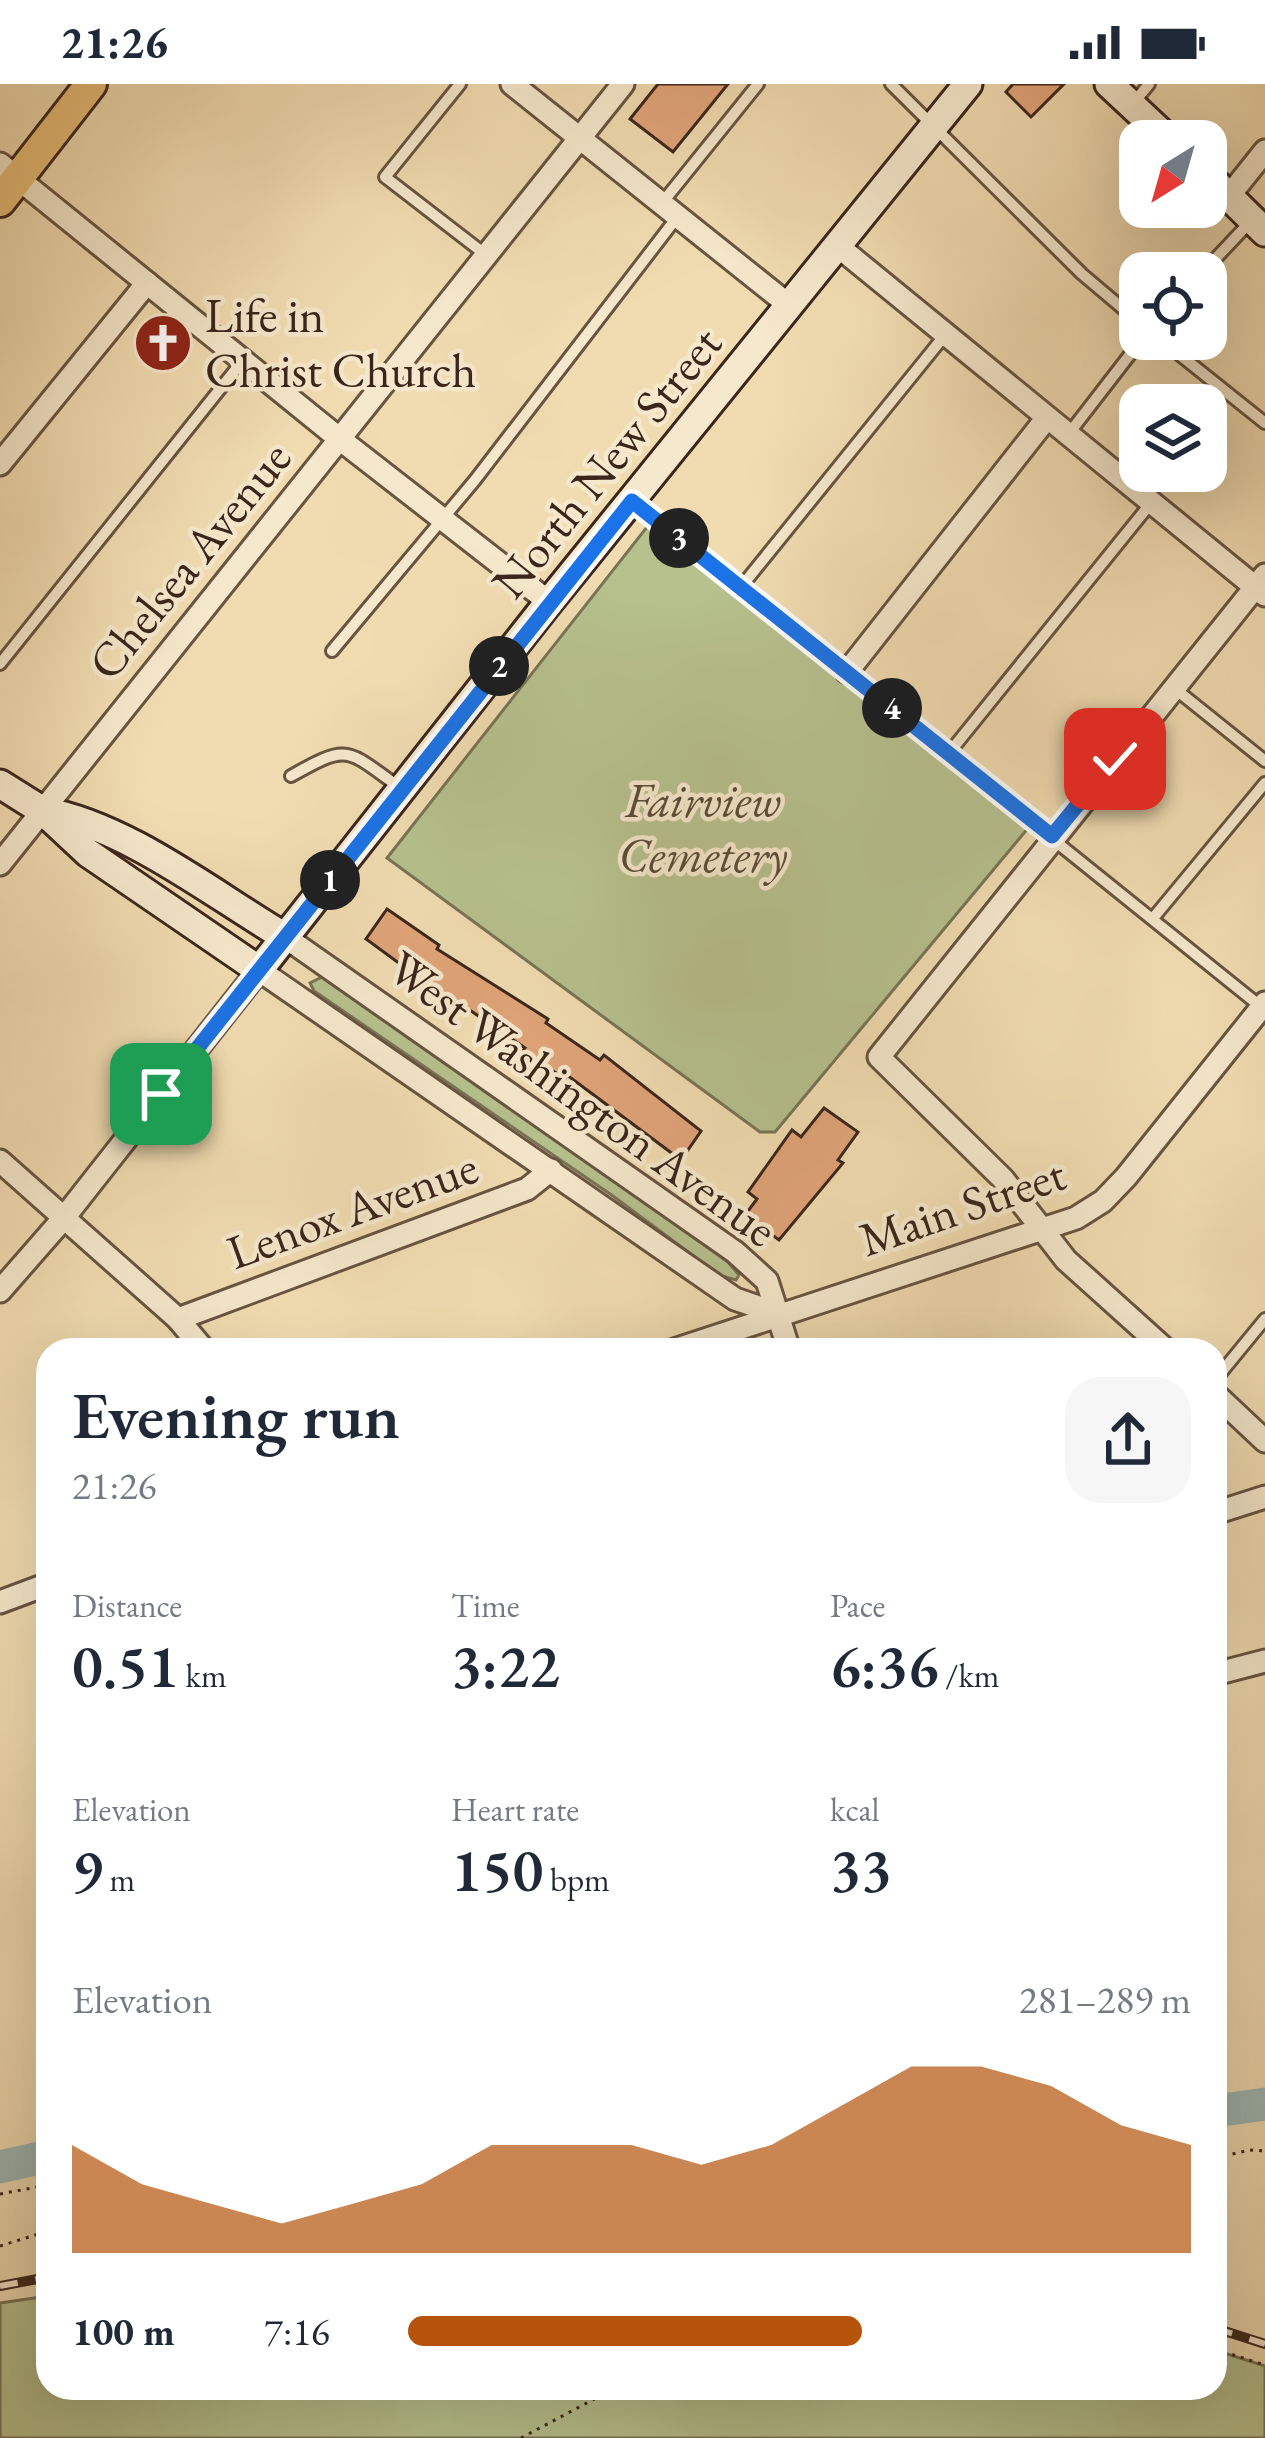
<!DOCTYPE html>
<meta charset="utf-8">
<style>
body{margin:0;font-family:"EB Garamond",serif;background:#f6f6f7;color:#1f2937;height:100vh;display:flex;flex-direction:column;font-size:45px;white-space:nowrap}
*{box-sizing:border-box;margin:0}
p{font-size:39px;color:#747a83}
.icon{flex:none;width:66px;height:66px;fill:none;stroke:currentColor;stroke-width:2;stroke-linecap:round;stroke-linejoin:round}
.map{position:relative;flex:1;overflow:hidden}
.side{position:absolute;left:36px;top:1254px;width:1191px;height:1062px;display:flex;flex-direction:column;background:#fff;border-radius:36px;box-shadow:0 12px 48px #0002}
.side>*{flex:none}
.needle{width:78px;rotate:217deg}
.tools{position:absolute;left:1119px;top:36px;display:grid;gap:24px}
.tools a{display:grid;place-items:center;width:108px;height:108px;border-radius:24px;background:#fff;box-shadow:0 12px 48px #0002;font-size:60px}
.pin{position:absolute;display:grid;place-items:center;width:102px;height:102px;color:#fff;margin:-51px;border-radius:24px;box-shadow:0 6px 18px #0006}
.km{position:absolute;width:60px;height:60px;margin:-30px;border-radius:50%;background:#222;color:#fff;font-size:33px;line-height:60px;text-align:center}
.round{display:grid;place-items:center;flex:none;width:126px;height:126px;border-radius:36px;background:#f6f6f7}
.head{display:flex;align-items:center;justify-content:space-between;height:204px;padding:0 36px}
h1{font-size:66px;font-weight:600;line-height:90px}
.metrics{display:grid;grid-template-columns:repeat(3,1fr);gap:18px;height:204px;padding:12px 36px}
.metrics div{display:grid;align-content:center}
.metrics b{font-size:60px;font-weight:600}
.metrics small{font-size:33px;font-weight:400}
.metrics p{font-size:33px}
.chart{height:336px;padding:24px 36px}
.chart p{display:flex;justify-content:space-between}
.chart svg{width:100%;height:216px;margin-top:12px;fill:#b45309;opacity:.7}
ul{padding:0 36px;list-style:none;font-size:39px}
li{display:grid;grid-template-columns:192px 144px 1fr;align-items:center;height:90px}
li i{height:30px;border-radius:15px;background:#b45309}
.status{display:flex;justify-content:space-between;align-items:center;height:84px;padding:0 60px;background:#fff;direction:ltr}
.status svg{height:33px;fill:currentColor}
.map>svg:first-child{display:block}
.green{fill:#b6c18e;stroke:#787455;stroke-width:3}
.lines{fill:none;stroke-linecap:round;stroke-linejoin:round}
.river{stroke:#9eb9b6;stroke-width:33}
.building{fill:#e1a479;stroke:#3b261c;stroke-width:3}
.lane-casing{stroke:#685441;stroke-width:16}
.street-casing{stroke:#685441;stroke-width:27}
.secondary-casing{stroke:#3b261c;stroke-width:33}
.primary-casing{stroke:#3b261c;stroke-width:36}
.path{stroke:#3b261c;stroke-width:3;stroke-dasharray:3 6;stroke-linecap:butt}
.lane{stroke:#f6e8cc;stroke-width:10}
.street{stroke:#f6e8cc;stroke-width:21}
.secondary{stroke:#f6e8cc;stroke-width:27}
.primary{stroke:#e8be78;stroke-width:30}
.rail-casing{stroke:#3b261c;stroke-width:10}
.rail{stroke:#f6e8cc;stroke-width:6;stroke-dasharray:18;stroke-linecap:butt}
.route-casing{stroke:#fff;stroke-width:24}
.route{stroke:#1a73e8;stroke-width:15}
.labels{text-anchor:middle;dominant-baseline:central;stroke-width:9;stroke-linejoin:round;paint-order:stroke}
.poi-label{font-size:48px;fill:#3b261c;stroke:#f6e8cc;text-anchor:start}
.street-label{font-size:48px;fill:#3b261c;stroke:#f6e8cc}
.park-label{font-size:48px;font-style:italic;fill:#5a4d38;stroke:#f6e8cc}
</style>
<div class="status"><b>21:26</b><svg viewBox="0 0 49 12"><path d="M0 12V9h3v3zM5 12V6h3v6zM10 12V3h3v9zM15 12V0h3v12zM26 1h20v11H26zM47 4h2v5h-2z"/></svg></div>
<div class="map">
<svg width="1265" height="2354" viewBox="0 0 1265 2354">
<rect width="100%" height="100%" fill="#f1dcb1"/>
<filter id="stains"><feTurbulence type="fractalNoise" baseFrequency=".00167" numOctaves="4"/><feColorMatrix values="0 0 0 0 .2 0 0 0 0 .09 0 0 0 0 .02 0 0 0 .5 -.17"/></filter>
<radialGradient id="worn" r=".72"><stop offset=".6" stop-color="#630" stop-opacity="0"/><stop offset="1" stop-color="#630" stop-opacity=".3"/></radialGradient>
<g class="green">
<path d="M654,434l380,303 -259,311h-15l-373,-274z"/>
<path d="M322,893l235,160 171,125 11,13 -3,5 -17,-5 -106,-79 -299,-205 -4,-8z"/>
<path d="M48,2212v92h1167v-38l50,16v72h-1265v-135z"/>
</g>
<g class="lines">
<g class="river">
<path d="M1215,2027l50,-7"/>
<path d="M0,2083l48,-11"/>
</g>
</g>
<g class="building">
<path d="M658,0h70l-55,68 -43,-33z"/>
<path d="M1013,0h51l-33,33 -25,-25z"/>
<path d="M387,825l52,36 -2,4 111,70 -2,4 54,37 4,-5 97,76 -20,29 -114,-85 -2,4 -42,-28 2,-3 -67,-46 -2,3 -90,-66z"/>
<path d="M824,1024l34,24 -20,28 5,3 -64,77 -34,-25 12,-16 -9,-7 44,-62 9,7z"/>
</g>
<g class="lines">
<g class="lane-casing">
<g id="lane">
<path d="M460,0l-75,93 101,78"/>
<path d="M891,0l191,190 58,49"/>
<path d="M1132,21l17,-21"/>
<path d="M662,119l96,-119"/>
<path d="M1202,189l48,-51"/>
<path d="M1160,255l105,84"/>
<path d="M1067,352l75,-97"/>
<path d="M635,419l625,503"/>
<path d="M741,503l204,-252"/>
<path d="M332,567l143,-171 203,-264"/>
<path d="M0,580l244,-305"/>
<path d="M1174,604l91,73"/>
<path d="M949,669l202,-250"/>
<path d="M291,692c58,-33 55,-27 108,11"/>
<path d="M1154,833l111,-134"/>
<path d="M1215,1296l50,-61"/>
</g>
</g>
<g class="street-casing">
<g id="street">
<path d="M512,0l278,222"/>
<path d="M0,80l341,276 208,162"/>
<path d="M1229,112l36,-45"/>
<path d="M839,163l426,348"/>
<path d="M0,380l147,-181"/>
<path d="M847,588l199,-253"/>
<path d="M0,780l623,-780"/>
<path d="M285,853l450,315 32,29 22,69"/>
<path d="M0,1077l178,158 26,31"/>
<path d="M0,1207l63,-72 196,-249 476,329 41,14"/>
<path d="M178,1235l349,-130 24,-19"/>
<path d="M674,1266l402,-132 27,-17 23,-24 139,-174"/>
<path d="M1166,1266l-100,-90 -63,-81 -124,-122 386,-482"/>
<path d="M1215,1310l50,47"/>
<path d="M1215,1429l50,-16"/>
<path d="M0,1518l48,-18"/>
<path d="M1215,1590l50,-13"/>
</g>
</g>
<g class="secondary-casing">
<g id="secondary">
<path d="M1109,0l61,57"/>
<path d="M1206,90l59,58"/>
<path d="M0,700l43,27 45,42 171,117 290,-368 419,-518"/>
<path d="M43,727c84,15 168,82 242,126"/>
</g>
</g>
<g class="primary-casing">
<path id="primary" d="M0,117l91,-117"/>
</g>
<g class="path">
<path d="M1215,2074l35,-8 15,1"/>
<path d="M0,2110l48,-9"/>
<path d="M0,2162l48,-15"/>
<path d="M1215,2265l50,16"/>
<path d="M521,2354l94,-50"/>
</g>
<use href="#lane" class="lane"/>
<use href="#street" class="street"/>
<use href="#secondary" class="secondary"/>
<use href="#primary" class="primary"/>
<g class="rail-casing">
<g id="rail">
<path d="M0,2202l48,-9"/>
<path d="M1215,2244l50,16"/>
</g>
</g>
<use href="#rail" class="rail"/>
</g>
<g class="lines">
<g class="route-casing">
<path id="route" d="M161,1010l471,-593 420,335 63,-77"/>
</g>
<use href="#route" class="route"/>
</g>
<defs>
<g id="church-disc" transform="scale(3)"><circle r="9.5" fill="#8f2418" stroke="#f6e8cc"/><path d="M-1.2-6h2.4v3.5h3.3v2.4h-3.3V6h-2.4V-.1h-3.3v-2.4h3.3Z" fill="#fff"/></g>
</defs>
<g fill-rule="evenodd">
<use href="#church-disc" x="163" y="259"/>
</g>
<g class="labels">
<g class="poi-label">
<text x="205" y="231">Life in<tspan x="205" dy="55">Christ Church</tspan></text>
</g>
<g class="street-label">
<text transform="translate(606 378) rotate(-51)">North New Street</text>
<text transform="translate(189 476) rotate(-51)">Chelsea Avenue</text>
<text transform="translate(583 1014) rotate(36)">West Washington Avenue</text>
<text transform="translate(962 1122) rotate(-19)">Main Street</text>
<text transform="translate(352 1125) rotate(-20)">Lenox Avenue</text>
</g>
<g class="park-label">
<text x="703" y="716">Fairview<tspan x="703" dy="55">Cemetery</tspan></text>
</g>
</g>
<rect width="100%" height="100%" filter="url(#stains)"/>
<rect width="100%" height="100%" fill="url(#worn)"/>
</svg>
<div class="tools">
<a><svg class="needle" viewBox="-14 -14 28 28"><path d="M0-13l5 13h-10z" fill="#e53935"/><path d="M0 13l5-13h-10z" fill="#747a83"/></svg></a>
<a><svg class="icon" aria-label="locate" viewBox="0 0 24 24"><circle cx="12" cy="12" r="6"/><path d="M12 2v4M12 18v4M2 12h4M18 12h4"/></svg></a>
<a><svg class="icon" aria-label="layers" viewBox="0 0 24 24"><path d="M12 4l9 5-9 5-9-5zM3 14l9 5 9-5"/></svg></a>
</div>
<div class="pin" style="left:161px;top:1010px;background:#1e9e55"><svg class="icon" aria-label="arrive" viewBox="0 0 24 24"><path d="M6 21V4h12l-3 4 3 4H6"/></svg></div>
<div class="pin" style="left:1115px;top:675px;background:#d93025"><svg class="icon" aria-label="check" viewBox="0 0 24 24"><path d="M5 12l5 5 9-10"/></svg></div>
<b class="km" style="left:330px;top:796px">1</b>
<b class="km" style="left:499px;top:582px">2</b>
<b class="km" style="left:679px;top:454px">3</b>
<b class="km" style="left:892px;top:624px">4</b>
<section class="side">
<div class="head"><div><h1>Evening run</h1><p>21:26</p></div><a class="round"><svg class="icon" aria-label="share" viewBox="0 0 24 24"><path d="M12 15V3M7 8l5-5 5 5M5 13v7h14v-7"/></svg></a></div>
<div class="metrics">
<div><p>Distance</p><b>0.51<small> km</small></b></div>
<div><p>Time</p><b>3:22</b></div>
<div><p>Pace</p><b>6:36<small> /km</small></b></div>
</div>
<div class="metrics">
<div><p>Elevation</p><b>9<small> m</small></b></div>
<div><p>Heart rate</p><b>150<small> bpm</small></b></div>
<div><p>kcal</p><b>33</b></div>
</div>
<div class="chart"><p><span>Elevation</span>281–289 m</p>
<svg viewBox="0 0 160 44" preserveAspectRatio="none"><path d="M0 44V22L10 30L20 34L30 38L40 34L50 30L60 22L70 22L80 22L90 26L100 22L110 14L120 6L130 6L140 10L150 18L160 22V44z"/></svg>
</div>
<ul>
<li><b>100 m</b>7:16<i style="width:58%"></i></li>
</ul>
</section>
</div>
